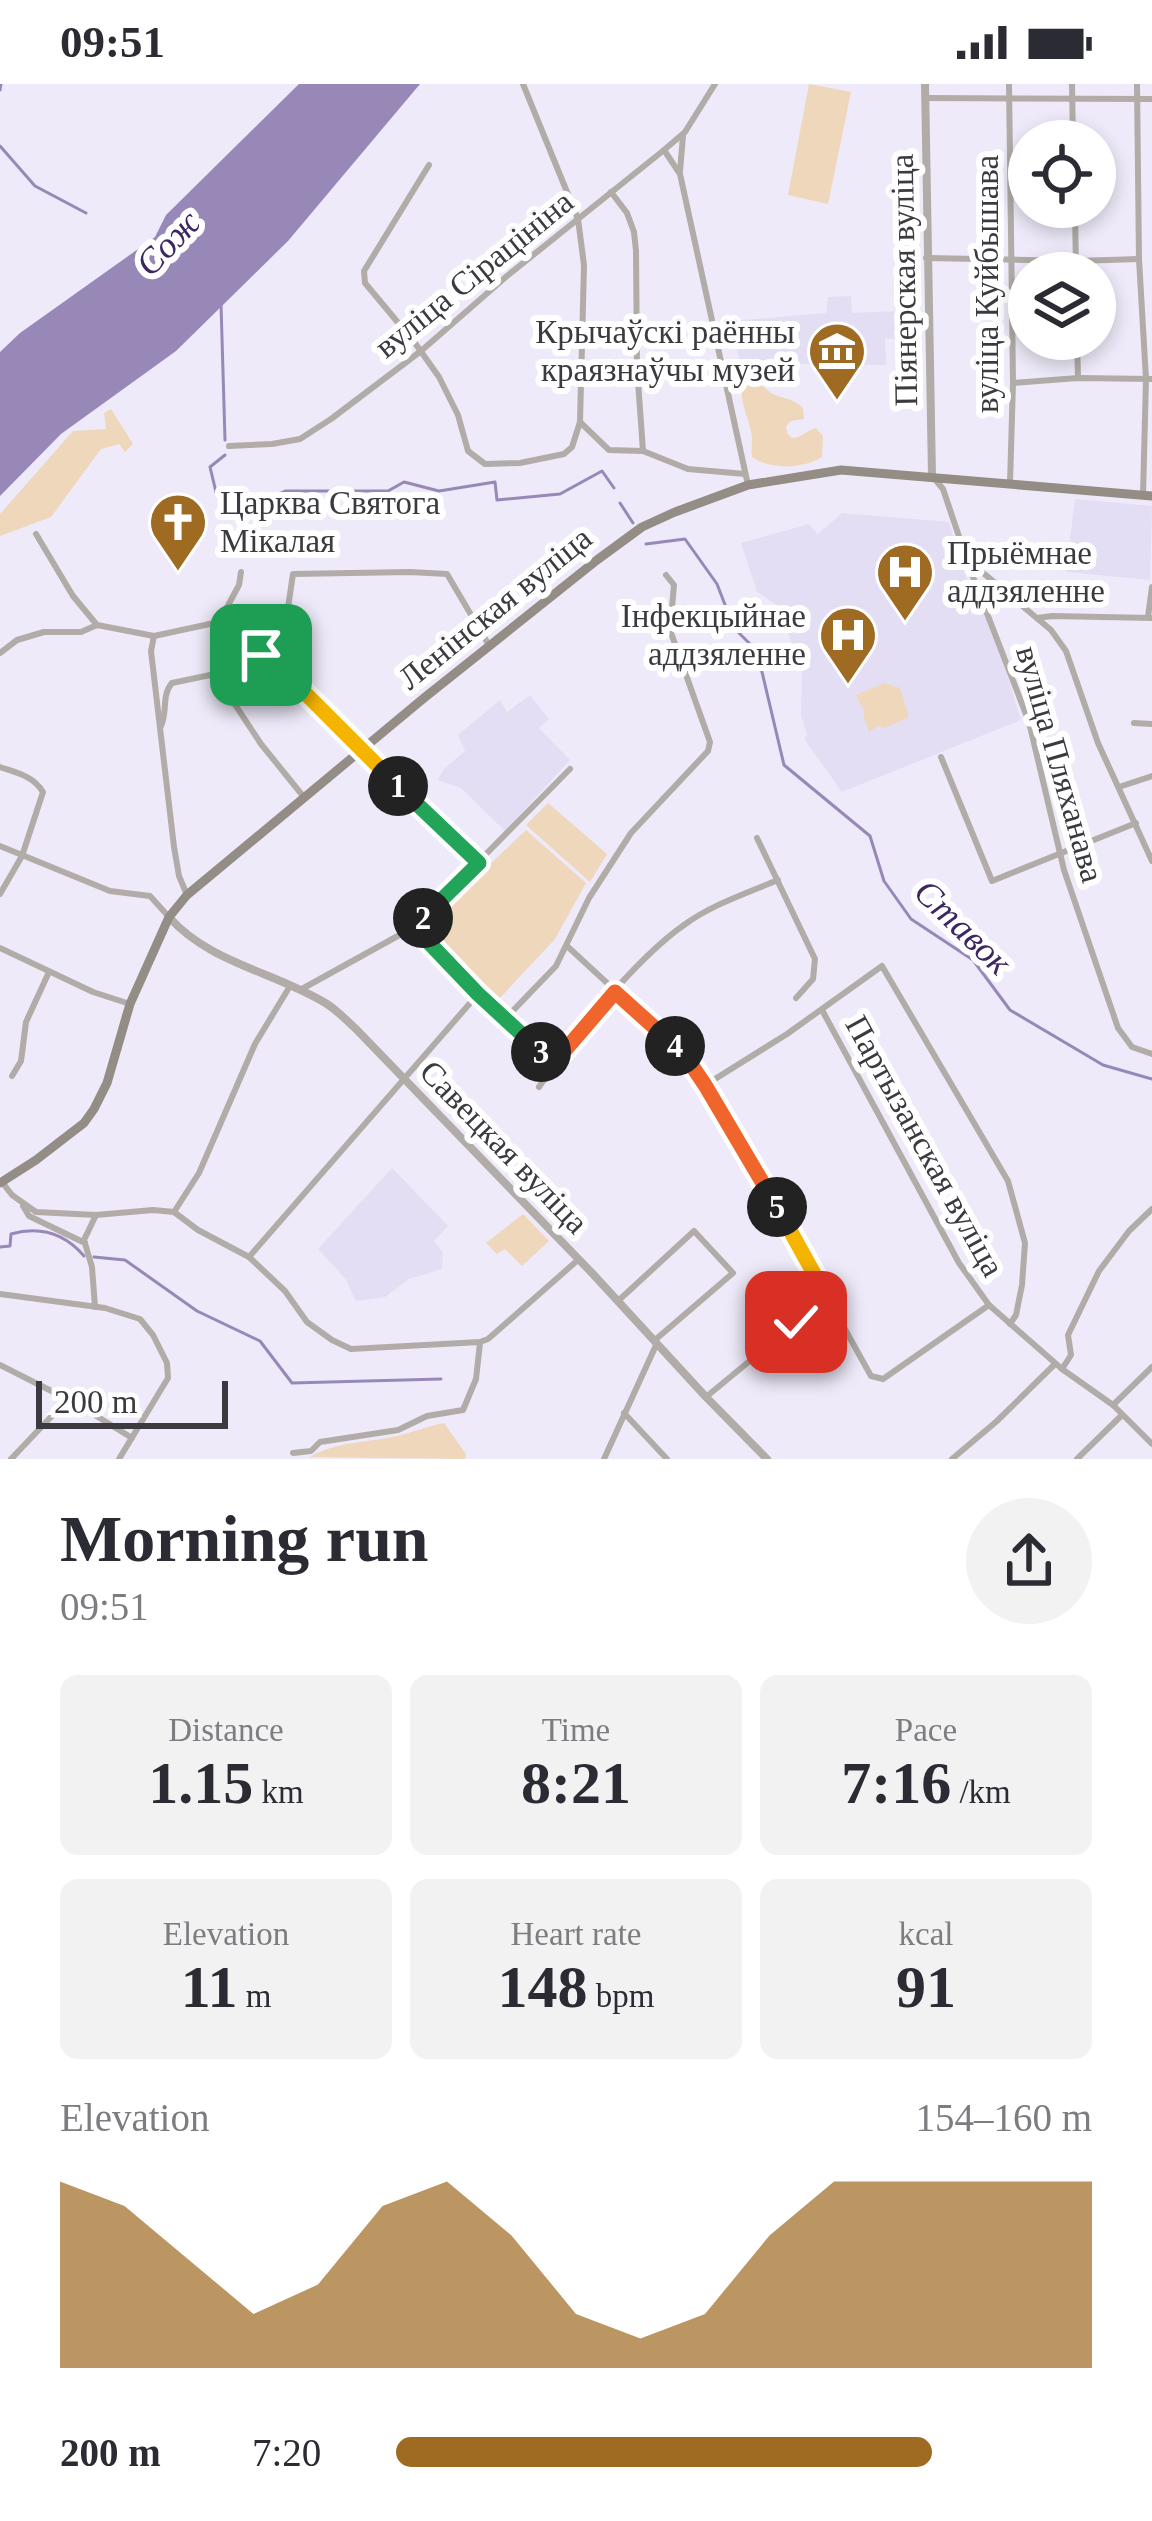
<!DOCTYPE html>
<meta charset="utf-8">
<style>
body{margin:0;font-family:Georgia,serif;background:#f2f2f3;color:#2b2b33;height:100vh;display:flex;flex-direction:column;font-size:45px;white-space:nowrap}
*{box-sizing:border-box;margin:0}
p{font-size:39px;color:#7c7c81}
.icon{flex:none;width:66px;height:66px;fill:none;stroke:currentColor;stroke-width:2;stroke-linecap:round;stroke-linejoin:round}
.map{position:relative;height:1375px;overflow:hidden}
.details{display:flex;flex-direction:column;background:#fff;flex:1}
.details>*{flex:none}
.fabs{position:absolute;left:1008px;top:36px;display:grid;gap:24px}
.fabs a{display:grid;place-items:center;width:108px;height:108px;border-radius:50%;background:#fff;box-shadow:0 6px 18px #0003;font-size:60px}
.scale{position:absolute;left:36px;bottom:30px;width:192px;box-sizing:border-box;padding-left:12px;border:6px solid #3b3a3f;border-top:0;font-size:33px;line-height:42px;white-space:nowrap;color:#3b3a3f;-webkit-text-stroke:9px #fff;paint-order:stroke}
.pin{position:absolute;display:grid;place-items:center;width:102px;height:102px;color:#fff;margin:-51px;border-radius:24px;box-shadow:0 6px 18px #0006}
.km{position:absolute;width:60px;height:60px;margin:-30px;border-radius:50%;background:#222;color:#fff;font-size:33px;line-height:60px;text-align:center}
.round{display:grid;place-items:center;flex:none;width:126px;height:126px;border-radius:63px;background:#f2f2f3}
.headline{display:flex;align-items:center;justify-content:space-between;height:204px;padding:0 60px}
h1{font-size:66px;font-weight:800;line-height:90px}
.figures{display:grid;grid-template-columns:repeat(3,1fr);gap:18px;height:204px;padding:12px 60px}
.figures div{display:grid;align-content:center;border-radius:18px;background:#f2f2f3;text-align:center}
.figures b{font-size:60px;font-weight:800}
.figures small{font-size:33px;font-weight:400}
.figures p{font-size:33px}
.chart{height:336px;padding:24px 60px}
.chart p{display:flex;justify-content:space-between}
.chart svg{width:100%;height:216px;margin-top:12px;fill:#9f6a22;opacity:.7}
ul{padding:0 60px;list-style:none;font-size:39px}
li{display:grid;grid-template-columns:192px 144px 1fr;align-items:center;height:90px}
li i{height:30px;border-radius:15px;background:#9f6a22}
.status{display:flex;justify-content:space-between;align-items:center;height:84px;padding:0 60px;background:#fff;direction:ltr}
.status svg{height:33px;fill:currentColor}
.map>svg:first-child{display:block}
.built{fill:#e4def4}
.green{fill:#efd7bc}
.water{fill:#9788b7}
.lines{fill:none;stroke-linecap:round;stroke-linejoin:round}
.stream{stroke:#9788b7;stroke-width:3}
.minor{stroke:#b1aca7;stroke-width:6}
.tertiary{stroke:#b1aca7;stroke-width:8}
.secondary{stroke:#938d85;stroke-width:9}
.split-1-casing{stroke:#fff;stroke-width:24}
.split-2-casing{stroke:#fff;stroke-width:24}
.split-3-casing{stroke:#fff;stroke-width:24}
.split-4-casing{stroke:#fff;stroke-width:24}
.split-5-casing{stroke:#fff;stroke-width:24}
.split-6-casing{stroke:#fff;stroke-width:24}
.split-1{stroke:#f5b400;stroke-width:15}
.split-2{stroke:#22a559;stroke-width:15}
.split-3{stroke:#22a559;stroke-width:15}
.split-4{stroke:#f0652b;stroke-width:15}
.split-5{stroke:#f0652b;stroke-width:15}
.split-6{stroke:#f5b400;stroke-width:15}
.labels{text-anchor:middle;dominant-baseline:central;stroke-width:12;stroke-linejoin:round;paint-order:stroke}
.street-label{font-size:33px;fill:#3b3a3f;stroke:#fff}
.poi-label{font-size:33px;fill:#3b3a3f;stroke:#fff;text-anchor:end}
.water-label{font-size:36px;font-style:italic;fill:#3d2661;stroke:#fff}
</style>
<div class="status"><b>09:51</b><svg viewBox="0 0 49 12"><path d="M0 12V9h3v3zM5 12V6h3v6zM10 12V3h3v9zM15 12V0h3v12zM26 1h20v11H26zM47 4h2v5h-2z"/></svg></div>
<div class="map">
<svg width="1152" height="1375" viewBox="0 0 1152 1375">
<rect width="100%" height="100%" fill="#eeeaf9"/>
<g class="built">
<path d="M851,212l1,17 65,-3 1,28 -33,1 1,26 -146,-2 -9,-42 95,-8 2,-16z"/>
<path d="M1075,415l77,7 -2,74 -84,-8z"/>
<path d="M842,429l107,9 16,53 29,58 27,87 -179,72 -38,-53 3,-5 -6,-18 1,-46 -25,-65 -20,-13 -16,-49 68,-19 9,10z"/>
<path d="M530,611l19,24 -10,9 31,32 -65,71 -44,-43 -24,-8 8,-12 20,-17 -7,-16 42,-35 7,12z"/>
<path d="M392,1084l56,58 -14,15 9,12 -1,16 -33,10 -24,18 -29,4 -11,-23 -27,-29z"/>
</g>
<g class="green">
<path d="M809,0l42,8 -23,112 -40,-9z"/>
<path d="M756,298c7,3 12,10 19,13 11,4 19,4 28,13l1,11 -13,2 -5,5 1,7 5,5c10,0 15,-8 24,-10l7,8 -1,21c-19,12 -52,13 -70,0 -1,-6 0,-13 0,-20 -2,-18 -12,-31 -10,-50z"/>
<path d="M111,325l22,35 -8,8 -6,-8 -18,5 -50,68 -51,19v-22l73,-83 33,-2 -2,-16z"/>
<path d="M884,599l16,5 9,29 -24,11 -7,-2 -9,6 -6,-17 2,-2 -9,-18z"/>
<path d="M548,719l59,51 -17,28 -64,-57z"/>
<path d="M526,746l60,53 -31,56 -56,60 -75,-72z"/>
<path d="M523,1130l26,27 -27,25 -17,-17 -8,5 -11,-11z"/>
<path d="M444,1339l22,31 -1,5 -155,-2c27,-16 57,-14 87,-21 16,-4 31,-10 47,-13z"/>
</g>
<path class="water" d="M299,0h121l-132,157 -112,110 -115,83 -61,62v-144l20,-19 135,-96 11,-22z"/>
<g class="lines">
<g class="stream">
<path d="M0,6l1,-6"/>
<path d="M0,62l35,40 51,27"/>
<path d="M221,220l4,136"/>
<path d="M225,371l-15,12 6,25 13,10 20,4 37,-15h102l16,-9 35,9 56,-9 2,18 63,-6 42,-23 12,17"/>
<path d="M620,419l13,20"/>
<path d="M646,460l39,-5 32,45 17,44 23,23 27,114 86,71 14,45 27,38 62,41 37,50 93,55 49,14"/>
<path d="M0,1163l10,-1 1,-12c29,-8 54,0 73,22"/>
<path d="M94,1173l31,3 72,51 63,30 32,42 149,-4"/>
</g>
<g class="minor">
<path d="M1009,0l4,299 -3,100"/>
<path d="M1072,0l1,57"/>
<path d="M1137,0l2,175 7,120 -3,116"/>
<path d="M925,14l227,1"/>
<path d="M664,66l16,24 68,311"/>
<path d="M429,81l-65,106 1,12 50,60 24,34 19,38 10,36 17,13 35,-1 44,-9 8,-7 8,-25 4,-157 -6,-46 -55,-135"/>
<path d="M680,87l3,-35"/>
<path d="M611,108l16,21 7,19 2,19 1,116 6,84"/>
<path d="M1075,123l1,66"/>
<path d="M926,174l150,3 63,-2"/>
<path d="M1077,255l1,39"/>
<path d="M1013,299l65,-5 74,1"/>
<path d="M580,338l29,28 34,1 45,18 57,5"/>
<path d="M229,362l43,-2 28,-5 31,-20 90,-68 86,-75 157,-126 21,-18 30,-48"/>
<path d="M934,394l9,11 28,83 58,150 35,148 54,158 14,19 20,7"/>
<path d="M36,450l37,62 24,29"/>
<path d="M969,477l82,69 15,21 32,92 54,118"/>
<path d="M1148,533l4,-30"/>
<path d="M1037,534l15,-2 100,2"/>
<path d="M154,552l-3,15 23,196 5,29 8,19"/>
<path d="M0,569l17,-13 27,-8h37l16,-7 57,11 65,-14 20,-37 2,-13"/>
<path d="M280,585l199,194"/>
<path d="M215,590l46,70 42,52"/>
<path d="M1134,639l18,1"/>
<path d="M161,642c7,-15 0,-30 11,-43l43,-9 35,-17 11,-2 18,13 14,-94 117,-2 37,2 43,73"/>
<path d="M941,673l51,124 144,-58"/>
<path d="M0,683c18,6 33,9 43,25l-21,64 -22,38"/>
<path d="M1119,703l33,-11"/>
<path d="M757,754l58,121 -2,20 -17,19"/>
<path d="M0,762l110,45 40,5 19,21"/>
<path d="M414,843l64,67 75,68"/>
<path d="M567,862l117,108 66,104 121,218 12,3 106,-74"/>
<path d="M0,864l93,44 37,12"/>
<path d="M300,906l114,-63 156,-158"/>
<path d="M822,926l137,253 30,42 73,64 51,36 39,39"/>
<path d="M505,935l51,-53 33,-68 42,-65 77,-82 2,-9 -40,-112 4,-45 -8,-10"/>
<path d="M12,992l9,-15 5,-39 23,-50"/>
<path d="M707,1000l80,-50 95,-68 126,215 17,62 -3,42 -6,30 -6,9"/>
<path d="M539,1003c31,-48 99,-130 145,-162 27,-20 63,-32 94,-45"/>
<path d="M2,1098l10,13 24,17 60,3 57,-5 21,2 24,18 51,27 36,34 22,31 25,18 19,9 129,-7 8,-3 91,-80"/>
<path d="M23,1122l6,10 56,27"/>
<path d="M174,1128l25,-39 56,-129 35,-58"/>
<path d="M249,1173l229,-263"/>
<path d="M0,1210l105,14 35,11 13,16 14,28 1,15 -49,81"/>
<path d="M618,1217l76,-70 39,42 -78,67"/>
<path d="M95,1223l-3,-40 -8,-27 12,-25"/>
<path d="M0,1281l77,39 55,34"/>
<path d="M1062,1285l9,-14 -3,-20 31,-64 30,-40 23,-22"/>
<path d="M706,1313l121,-100"/>
<path d="M1113,1321l39,-38"/>
<path d="M624,1329l43,46"/>
<path d="M293,1369l18,-2 9,-9 78,-12 29,-14 36,-6 13,-31 4,-36"/>
<path d="M11,1375l56,-59"/>
<path d="M604,1375l53,-116"/>
<path d="M952,1375l45,-38 58,-57"/>
<path d="M1077,1375l45,-44"/>
</g>
<g class="tertiary">
<path d="M925,0l7,392"/>
<path d="M169,833c40,46 109,56 158,87 11,7 20,17 29,25l236,244 114,124 61,62"/>
</g>
<path class="secondary" d="M0,1099l36,-23 48,-37 10,-14 13,-26 23,-79 39,-87 18,-22 237,-197 173,-138 45,-33 33,-15 73,-27 93,-15 311,26"/>
</g>
<g class="lines">
<g class="split-1-casing">
<path id="split-1" d="M261,571l10,4 127,127"/>
</g>
<g class="split-2-casing">
<path id="split-2" d="M398,702l81,77 -56,55"/>
</g>
<g class="split-3-casing">
<path id="split-3" d="M423,834l-9,9 64,67 63,58"/>
</g>
<g class="split-4-casing">
<path id="split-4" d="M541,968l13,11 61,-71 60,54"/>
</g>
<g class="split-5-casing">
<path id="split-5" d="M675,962l9,8 21,31 72,122"/>
</g>
<g class="split-6-casing">
<path id="split-6" d="M777,1123l50,90 -31,25"/>
</g>
<use href="#split-1" class="split-1"/>
<use href="#split-2" class="split-2"/>
<use href="#split-3" class="split-3"/>
<use href="#split-4" class="split-4"/>
<use href="#split-5" class="split-5"/>
<use href="#split-6" class="split-6"/>
</g>
<defs>
<g id="museum-pin" transform="scale(3)"><path d="M0 17L-7.5 6A9.5 9.5 0 1 1 7.5 6Z" fill="#9f6a22" stroke="#fff"/><path d="M0-6L6-3V-2H-6V-3ZM-5-1h2V3h-2ZM-1-1h2V3h-2ZM3-1h2V3H3ZM-6 4H6V6H-6Z" fill="#fff"/></g>
<g id="church-pin" transform="scale(3)"><path d="M0 17L-7.5 6A9.5 9.5 0 1 1 7.5 6Z" fill="#9f6a22" stroke="#fff"/><path d="M-1.2-6h2.4v3.5h3.3v2.4h-3.3V6h-2.4V-.1h-3.3v-2.4h3.3Z" fill="#fff"/></g>
<g id="hospital-pin" transform="scale(3)"><path d="M0 17L-7.5 6A9.5 9.5 0 1 1 7.5 6Z" fill="#9f6a22" stroke="#fff"/><path d="M-5-5h3v3.5h4V-5h3V5h-3V1.5h-4V5h-3Z" fill="#fff"/></g>
</defs>
<g fill-rule="evenodd">
<use href="#museum-pin" x="837" y="267"/>
<use href="#church-pin" x="178" y="438"/>
<use href="#hospital-pin" x="905" y="488"/>
<use href="#hospital-pin" x="848" y="551"/>
</g>
<g class="labels">
<g class="street-label">
<text transform="translate(474 190) rotate(-39)">вуліца Сірацініна</text>
<text transform="translate(904 196) rotate(-91)">Піянерская вуліца</text>
<text transform="translate(987 200) rotate(-90)">вуліца Куйбышава</text>
<text transform="translate(495 524) rotate(-39)">Ленінская вуліца</text>
<text transform="translate(1060 680) rotate(74)">вуліца Пляханава</text>
<text transform="translate(925 1062) rotate(61)">Партызанская вуліца</text>
<text transform="translate(504 1063) rotate(46)">Савецкая вуліца</text>
</g>
<g class="poi-label">
<text x="795" y="248">Крычаўскі раённы<tspan x="795" dy="38">краязнаўчы музей</tspan></text>
<text x="220" y="419" text-anchor="start">Царква Святога<tspan x="220" dy="38">Мікалая</tspan></text>
<text x="947" y="469" text-anchor="start">Прыёмнае<tspan x="947" dy="38">аддзяленне</tspan></text>
<text x="806" y="532">Інфекцыйнае<tspan x="806" dy="38">аддзяленне</tspan></text>
</g>
<g class="water-label">
<text transform="translate(168 159) rotate(-46)">Сож</text>
<text transform="translate(963 843) rotate(44)">Ставок</text>
</g>
</g>
</svg>
<div class="fabs">
<a><svg class="icon" aria-label="locate" viewBox="0 0 24 24"><circle cx="12" cy="12" r="6"/><path d="M12 2v4M12 18v4M2 12h4M18 12h4"/></svg></a>
<a><svg class="icon" aria-label="layers" viewBox="0 0 24 24"><path d="M12 4l9 5-9 5-9-5zM3 14l9 5 9-5"/></svg></a>
</div>
<div class="scale">200 m</div>
<div class="pin" style="left:261px;top:571px;background:#1e9e55"><svg class="icon" aria-label="arrive" viewBox="0 0 24 24"><path d="M6 21V4h12l-3 4 3 4H6"/></svg></div>
<div class="pin" style="left:796px;top:1238px;background:#d93025"><svg class="icon" aria-label="check" viewBox="0 0 24 24"><path d="M5 12l5 5 9-10"/></svg></div>
<b class="km" style="left:398px;top:702px">1</b>
<b class="km" style="left:423px;top:834px">2</b>
<b class="km" style="left:541px;top:968px">3</b>
<b class="km" style="left:675px;top:962px">4</b>
<b class="km" style="left:777px;top:1123px">5</b>
</div>
<section class="details">
<div class="headline"><div><h1>Morning run</h1><p>09:51</p></div><a class="round"><svg class="icon" aria-label="share" viewBox="0 0 24 24"><path d="M12 15V3M7 8l5-5 5 5M5 13v7h14v-7"/></svg></a></div>
<div class="figures">
<div><p>Distance</p><b>1.15<small> km</small></b></div>
<div><p>Time</p><b>8:21</b></div>
<div><p>Pace</p><b>7:16<small> /km</small></b></div>
</div>
<div class="figures">
<div><p>Elevation</p><b>11<small> m</small></b></div>
<div><p>Heart rate</p><b>148<small> bpm</small></b></div>
<div><p>kcal</p><b>91</b></div>
</div>
<div class="chart"><p><span>Elevation</span>154–160 m</p>
<svg viewBox="0 0 160 44" preserveAspectRatio="none"><path d="M0 44V6L10 11L20 22L30 33L40 27L50 11L60 6L70 17L80 33L90 38L100 33L110 17L120 6L130 6L140 6L150 6L160 6V44z"/></svg>
</div>
<ul>
<li><b>200 m</b>7:20<i style="width:77%"></i></li>
</ul>
</section>
